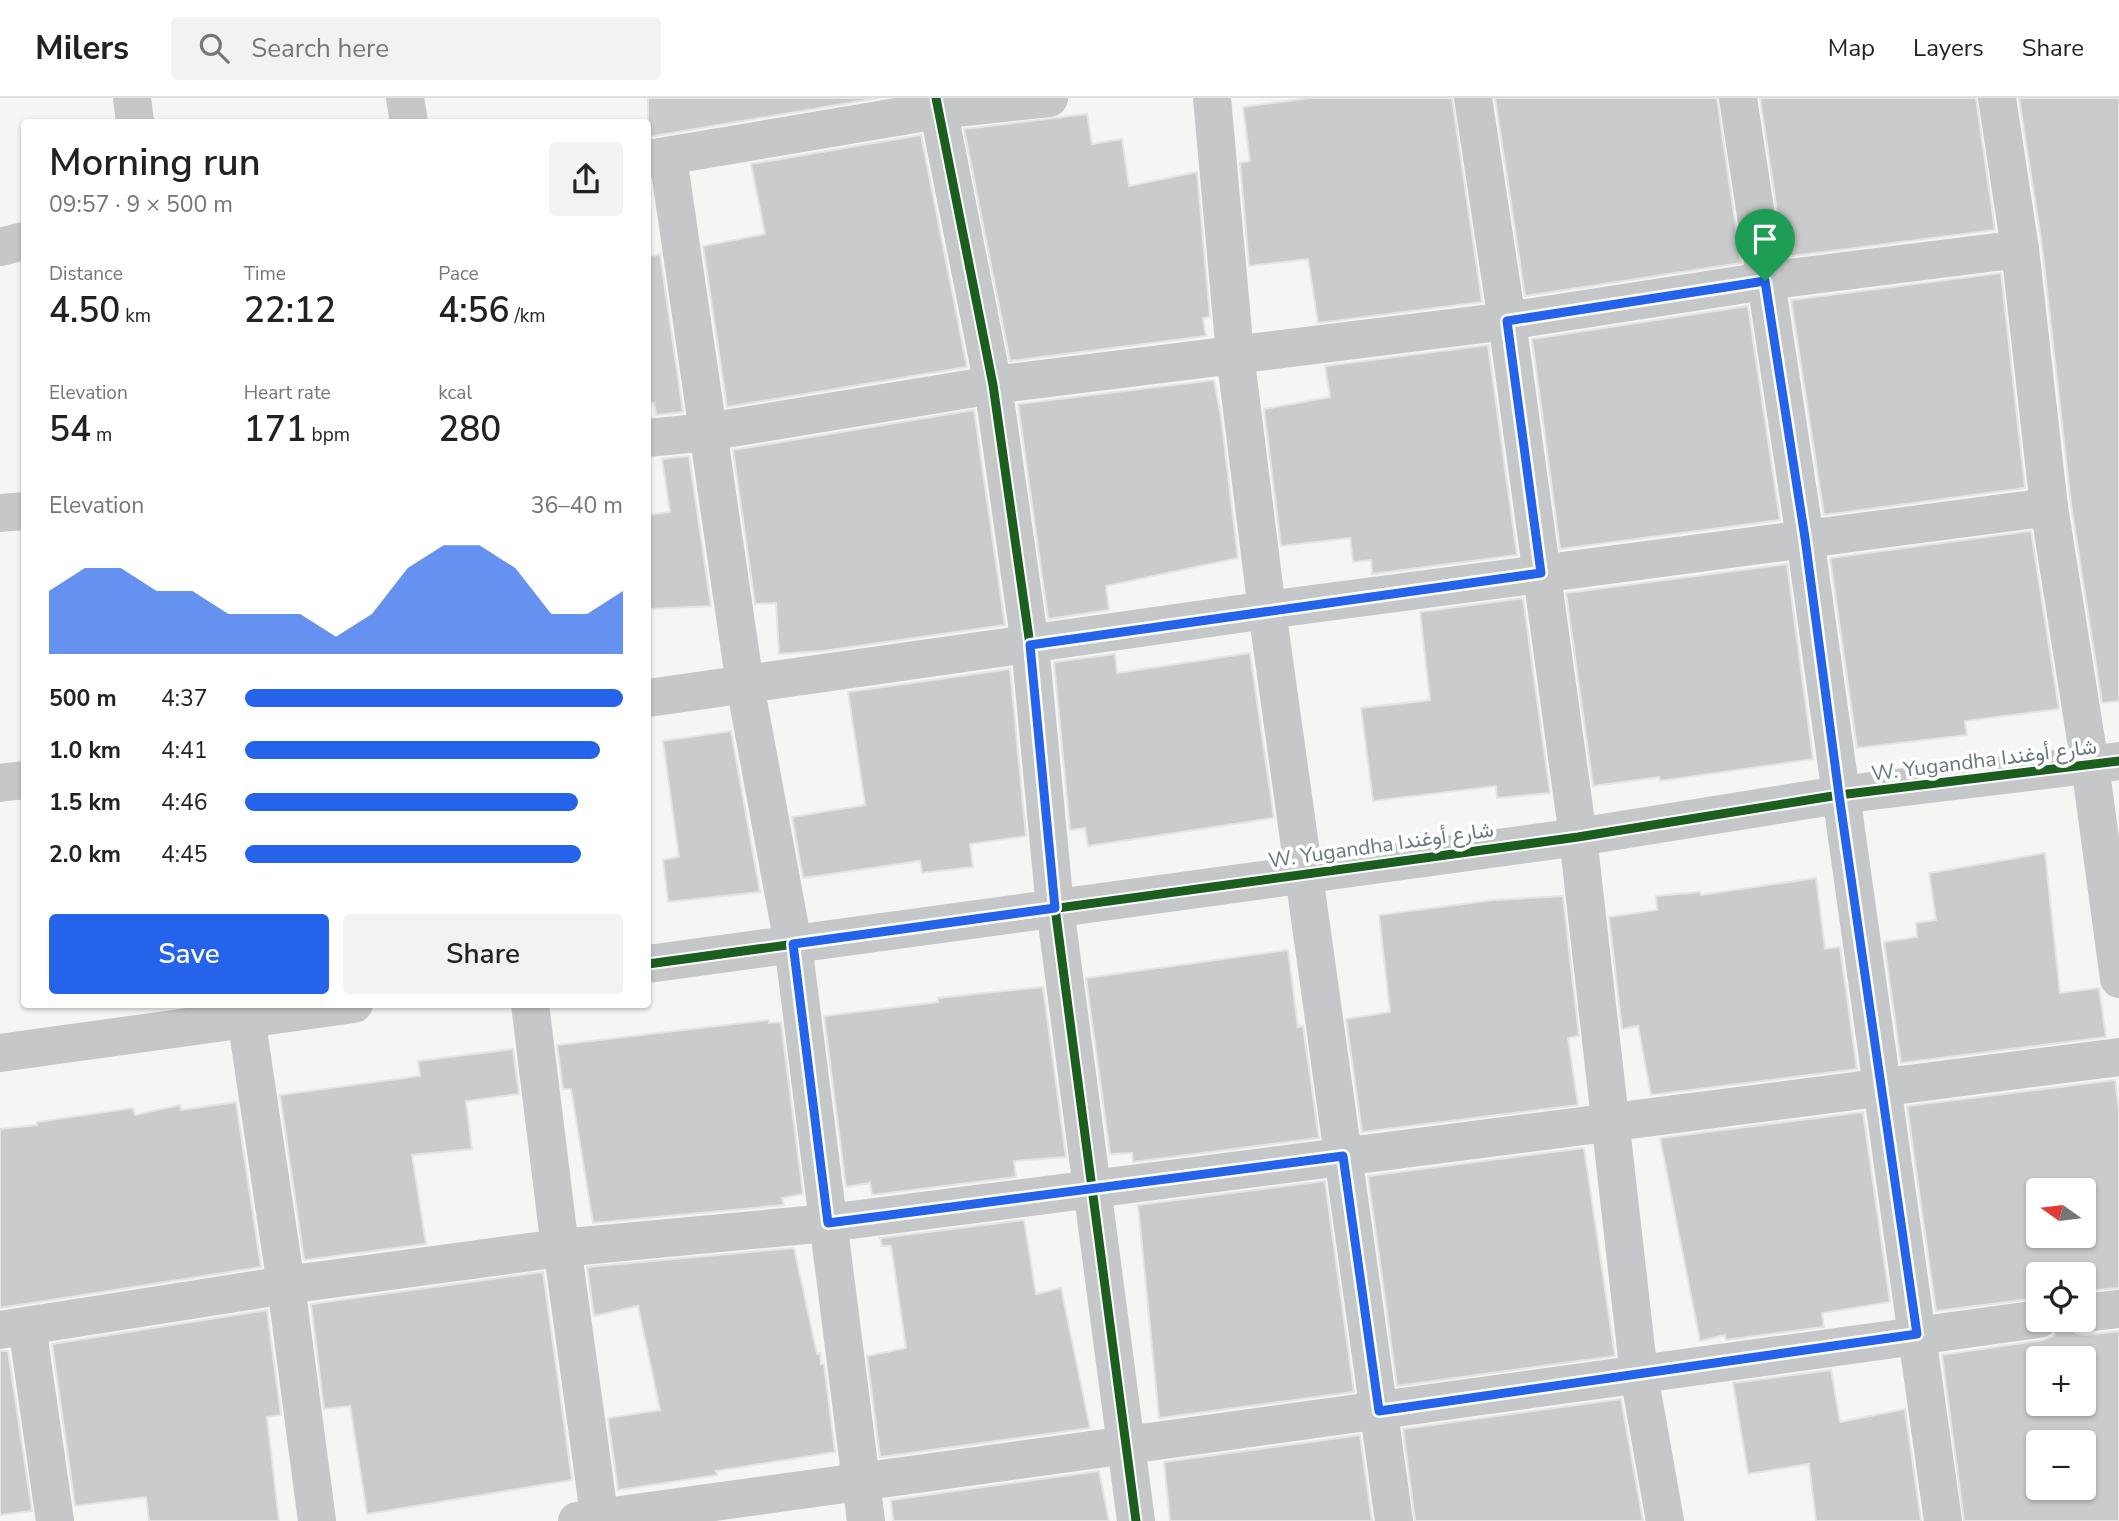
<!DOCTYPE html>
<meta charset="utf-8">
<style>
body{margin:0;font-family:"Nunito Sans",Vazirmatn,sans-serif;background:#f2f2f2;color:#222;height:100vh;display:flex;flex-direction:column;font-size:26px;white-space:nowrap}
*{box-sizing:border-box;margin:0}
p{font-size:23px;color:#767676}
.icon{flex:none;width:38px;height:38px;fill:none;stroke:currentColor;stroke-width:2;stroke-linecap:round;stroke-linejoin:round}
.map{position:relative;flex:1;overflow:hidden}
.details{position:absolute;left:21px;top:21px;width:630px;height:889px;display:flex;flex-direction:column;background:#fff;border-radius:7px;box-shadow:0 2px 5px #0004}
.details>*{flex:none}
.needle{width:46px;rotate:284deg}
.tools{position:absolute;left:2026px;top:1080px;display:grid;gap:14px}
.tools a{display:grid;place-items:center;width:70px;height:70px;border-radius:7px;background:#fff;box-shadow:0 2px 5px #0004;font-size:35px}
.pin{position:absolute;display:grid;place-items:center;width:60px;height:60px;color:#fff;margin:-72px -30px;border-radius:50% 50% 50% 0;rotate:-45deg;box-shadow:0 0 7px #0007}
.pin .icon{rotate:45deg}
.round{display:grid;place-items:center;flex:none;width:74px;height:74px;border-radius:7px;background:#f2f2f2}
.headline{display:flex;align-items:center;justify-content:space-between;height:119px;padding:0 28px}
h1{font-size:38px;font-weight:600;line-height:52px}
.metrics{display:grid;grid-template-columns:repeat(3,1fr);gap:10px;height:119px;padding:7px 28px}
.metrics div{display:grid;align-content:center}
.metrics b{font-size:35px;font-weight:600}
.metrics small{font-size:19px;font-weight:400}
.metrics p{font-size:19px}
.chart{height:196px;padding:14px 28px}
.chart p{display:flex;justify-content:space-between}
.chart svg{width:100%;height:126px;margin-top:7px;fill:#2563eb;opacity:.7}
.button{display:flex;gap:14px;margin-top:auto;padding:14px 28px}
.button a{flex:1;height:80px;border-radius:7px;background:#2563eb;color:#fff;font-size:28px;font-weight:600;line-height:80px;text-align:center}
.button a+a{background:#f2f2f2;color:#222}
ul{padding:0 28px;list-style:none;font-size:23px}
li{display:grid;grid-template-columns:112px 84px 1fr;align-items:center;height:52px}
li i{height:18px;border-radius:9px;background:#2563eb}
header{display:flex;align-items:center;gap:42px;box-sizing:border-box;height:98px;padding:0 35px;background:#fff;border-bottom:2px solid #e0e0e0}
header strong{font-size:33px}
nav{display:flex;gap:38px;margin-inline-start:auto;font-size:24px}
.search{width:490px;height:63px;background:#f2f2f2;display:flex;align-items:center;gap:18px;box-sizing:border-box;padding:0 24px;border-radius:7px;color:#767676;font-size:26px}
.map>svg:first-child{display:block}
.building{fill:#cacccc;stroke:#e4e4e4;stroke-width:2;fill-rule:evenodd}
.lines{fill:none;stroke-linecap:round;stroke-linejoin:round}
.minor{stroke:#c5c7c8;stroke-width:38}
.cycleway-casing{stroke:#fff;stroke-width:13}
.cycleway{stroke:#1b5e20;stroke-width:9}
.route-casing{stroke:#fff;stroke-width:14}
.route{stroke:#2563eb;stroke-width:9}
.labels{text-anchor:middle;dominant-baseline:central;stroke-width:7;stroke-linejoin:round;paint-order:stroke}
.street-label{font-size:21px;fill:#687980;stroke:#fff}
</style>
<header>
<strong>Milers</strong>
<div class="search"><svg class="icon" aria-label="search" viewBox="0 0 24 24"><circle cx="10" cy="10" r="6"/><path d="M15 15l6 6"/></svg>Search here</div>
<nav><a>Map</a><a>Layers</a><a>Share</a></nav>
</header>
<div class="map">
<svg width="2119" height="1423" viewBox="0 0 2119 1423">
<rect width="100%" height="100%" fill="#f5f5f4"/>
<g class="building">
<path d="M648,0h230l-230,39z"/>
<path d="M1310,0h142l30,204 -164,21 -10,-64 -59,7 -9,-103 10,-2 -7,-54z"/>
<path d="M1495,0h222l24,165 -216,33z"/>
<path d="M1760,0h216l19,132 -211,27z"/>
<path d="M2019,0h100v603l-17,2 -31,-199 -29,-258z"/>
<path d="M1087,16l5,30 30,-5 7,47 68,-14 13,145 -7,1 3,18 -196,25 -46,-232z"/>
<path d="M921,37l46,232 -240,40 -24,-161 62,-12 -14,-70z"/>
<path d="M660,156l23,158 -27,3 -2,-12 -6,1v-147z"/>
<path d="M2001,175l24,215 -201,27 -33,-215z"/>
<path d="M1748,208l32,214 -220,29 -28,-210z"/>
<path d="M1488,247l29,210 -145,19 -1,-14 -18,2 -3,-24 -69,8 -17,-137 66,-12 -5,-31z"/>
<path d="M1214,282l7,37 17,141 -132,28 3,24 -61,9 -30,-215z"/>
<path d="M974,312l31,215 -182,26 -44,3 -3,-51 -21,1 -22,-154z"/>
<path d="M689,358l22,150 -63,3v-94l22,-3 -8,-53z"/>
<path d="M2031,433l28,178 -94,12 2,14 -110,13 -27,-190z"/>
<path d="M1787,466l26,195 -153,22 -1,-4 -66,9 -27,-193z"/>
<path d="M1523,500l27,195 -53,5 -1,-12 -123,15 -12,-93 69,-8 -10,-88z"/>
<path d="M1250,555l24,165 -186,28 -3,-18 -15,2 -16,-168 61,-8 2,19z"/>
<path d="M1010,571l16,167 -56,8 3,23 -51,6 -2,-12 -117,17 -11,-61 73,-12 -17,-113z"/>
<path d="M731,633l29,161 -92,10 -5,-42 16,-3 -16,-116z"/>
<path d="M2045,755l15,140 39,-5 7,49 -205,26 -17,-121 33,-5 -1,-14 20,-3 -7,-47z"/>
<path d="M1816,780l9,71 15,-2 17,122 -206,26 -13,-69 -16,3 -13,-112 48,-7 -1,-14 44,-4 1,3z"/>
<path d="M1563,798l16,140 -11,2 10,67 -216,27 -16,-113 44,-7 -11,-97 115,-15z"/>
<path d="M1288,852l10,77 5,-1 16,112 -186,24 -1,-9 -22,1 -24,-176z"/>
<path d="M1043,889l23,170 -52,4 2,16 -144,18 -2,-12 -24,4 -22,-171 114,-14v-4z"/>
<path d="M769,922v3l12,-1 22,172 -21,4 2,7 -191,18 -22,-134h-8l-6,-44z"/>
<path d="M513,951l6,45 -53,7 6,48 -60,6 14,89 -122,16 -24,-165 140,-19 -2,-15z"/>
<path d="M2115,982l4,29v179l-35,3v-17h-45v24l-103,13 -29,-205zM2039,1092h45v46h-45z"/>
<path d="M236,1004l25,165 -261,41v-179l37,-4v-3l96,-14 2,7 45,-10 1,5z"/>
<path d="M1863,1014l27,190 -68,11 2,14 -98,13 -1,-5 -25,6 -40,-203z"/>
<path d="M1584,1050l31,208 -218,30 -29,-210z"/>
<path d="M1325,1083l29,211 -195,26 -21,-213z"/>
<path d="M1024,1122l12,74 25,-6 29,140 -210,29 -13,-101 39,-8 -15,-102h-9l-2,-8z"/>
<path d="M794,1150l23,106 3,-1 1,11h3l11,88 -119,19 1,4 -99,15 -10,-72 52,-8 -22,-104 -44,10 -7,-49z"/>
<path d="M543,1174l29,208 -205,34 -17,-108 -26,3 -13,-105z"/>
<path d="M267,1212l14,105 -14,2 12,104h-130l-3,-24 -71,9 -23,-162z"/>
<path d="M2060,1222h4l3,7 9,6 10,2 33,-4v190h-155l-22,-166 101,-15 10,-4 6,-8zM2039,1260h45v46h-45zM2039,1344h45v46h-45z"/>
<path d="M0,1253h8l24,160 -32,4z"/>
<path d="M1831,1272l9,52 65,-13 16,112h-105l-7,-57 -61,10 -15,-91z"/>
<path d="M1621,1301l22,122h-228l-12,-92z"/>
<path d="M1360,1337l12,86h-202l-6,-59z"/>
<path d="M1099,1373l10,50h-216l-2,-21z"/>
</g>
<g class="lines">
<g class="minor">
<path d="M132,0l3,24"/>
<path d="M405,0l4,24"/>
<path d="M936,0l57,287 37,260 25,263 81,613"/>
<path d="M1212,0l23,256 32,256 127,911"/>
<path d="M1473,0l34,223 71,516 61,538 26,146"/>
<path d="M1738,0l67,440 138,983"/>
<path d="M1997,0l23,151 29,258 41,258 29,214"/>
<path d="M668,59l77,528 48,259 73,577"/>
<path d="M648,61l290,-49 111,-12"/>
<path d="M0,149l24,-6"/>
<path d="M648,340l59,-6 286,-47 514,-64 258,-40 255,-32"/>
<path d="M0,415l24,-2"/>
<path d="M648,600l619,-88 782,-103"/>
<path d="M0,685l24,-3"/>
<path d="M648,866l930,-127 261,-42 280,-34"/>
<path d="M244,906l42,281 31,236"/>
<path d="M530,906l30,244 4,13 36,260"/>
<path d="M0,955l354,-49"/>
<path d="M2084,1215l35,-4"/>
<path d="M27,1228l28,195"/>
<path d="M0,1232l286,-45 274,-37 268,-25 1291,-166"/>
<path d="M577,1423l1462,-202"/>
</g>
<g class="cycleway-casing">
<g id="cycleway">
<path d="M936,0l57,287 37,260 25,263 81,613"/>
<path d="M648,866l930,-127 261,-42 280,-34"/>
</g>
</g>
<use href="#cycleway" class="cycleway"/>
</g>
<g class="lines">
<g class="route-casing">
<path id="route" d="M1765,183l40,257 34,257 78,539 -538,77 -36,-255 -515,67 -35,-279 262,-36 -25,-263 511,-72 -34,-252z"/>
</g>
<use href="#route" class="route"/>
</g>
<g class="labels">
<g class="street-label">
<text transform="translate(1984 662) rotate(-7)">W. Yugandha شارع أوغندا</text>
<text transform="translate(1381 747) rotate(-8)">W. Yugandha شارع أوغندا</text>
</g>
</g>
</svg>
<div class="tools">
<a><svg class="needle" viewBox="-14 -14 28 28"><path d="M0-13l5 13h-10z" fill="#e53935"/><path d="M0 13l5-13h-10z" fill="#767676"/></svg></a>
<a><svg class="icon" aria-label="locate" viewBox="0 0 24 24"><circle cx="12" cy="12" r="6"/><path d="M12 2v4M12 18v4M2 12h4M18 12h4"/></svg></a>
<a>+</a>
<a>−</a>
</div>
<div class="pin" style="left:1765px;top:183px;background:#1e9e55"><svg class="icon" aria-label="arrive" viewBox="0 0 24 24"><path d="M6 21V4h12l-3 4 3 4H6"/></svg></div>
<section class="details">
<div class="headline"><div><h1>Morning run</h1><p>09:57 · 9 × 500 m</p></div><a class="round"><svg class="icon" aria-label="share" viewBox="0 0 24 24"><path d="M12 15V3M7 8l5-5 5 5M5 13v7h14v-7"/></svg></a></div>
<div class="metrics">
<div><p>Distance</p><b>4.50<small> km</small></b></div>
<div><p>Time</p><b>22:12</b></div>
<div><p>Pace</p><b>4:56<small> /km</small></b></div>
</div>
<div class="metrics">
<div><p>Elevation</p><b>54<small> m</small></b></div>
<div><p>Heart rate</p><b>171<small> bpm</small></b></div>
<div><p>kcal</p><b>280</b></div>
</div>
<div class="chart"><p><span>Elevation</span>36–40 m</p>
<svg viewBox="0 0 160 44" preserveAspectRatio="none"><path d="M0 44V22L10 14L20 14L30 22L40 22L50 30L60 30L70 30L80 38L90 30L100 14L110 6L120 6L130 14L140 30L150 30L160 22V44z"/></svg>
</div>
<ul>
<li><b>500 m</b>4:37<i style="width:100%"></i></li>
<li><b>1.0 km</b>4:41<i style="width:94%"></i></li>
<li><b>1.5 km</b>4:46<i style="width:88%"></i></li>
<li><b>2.0 km</b>4:45<i style="width:89%"></i></li>
</ul>
<div class="button"><a>Save</a><a>Share</a></div>
</section>
</div>
